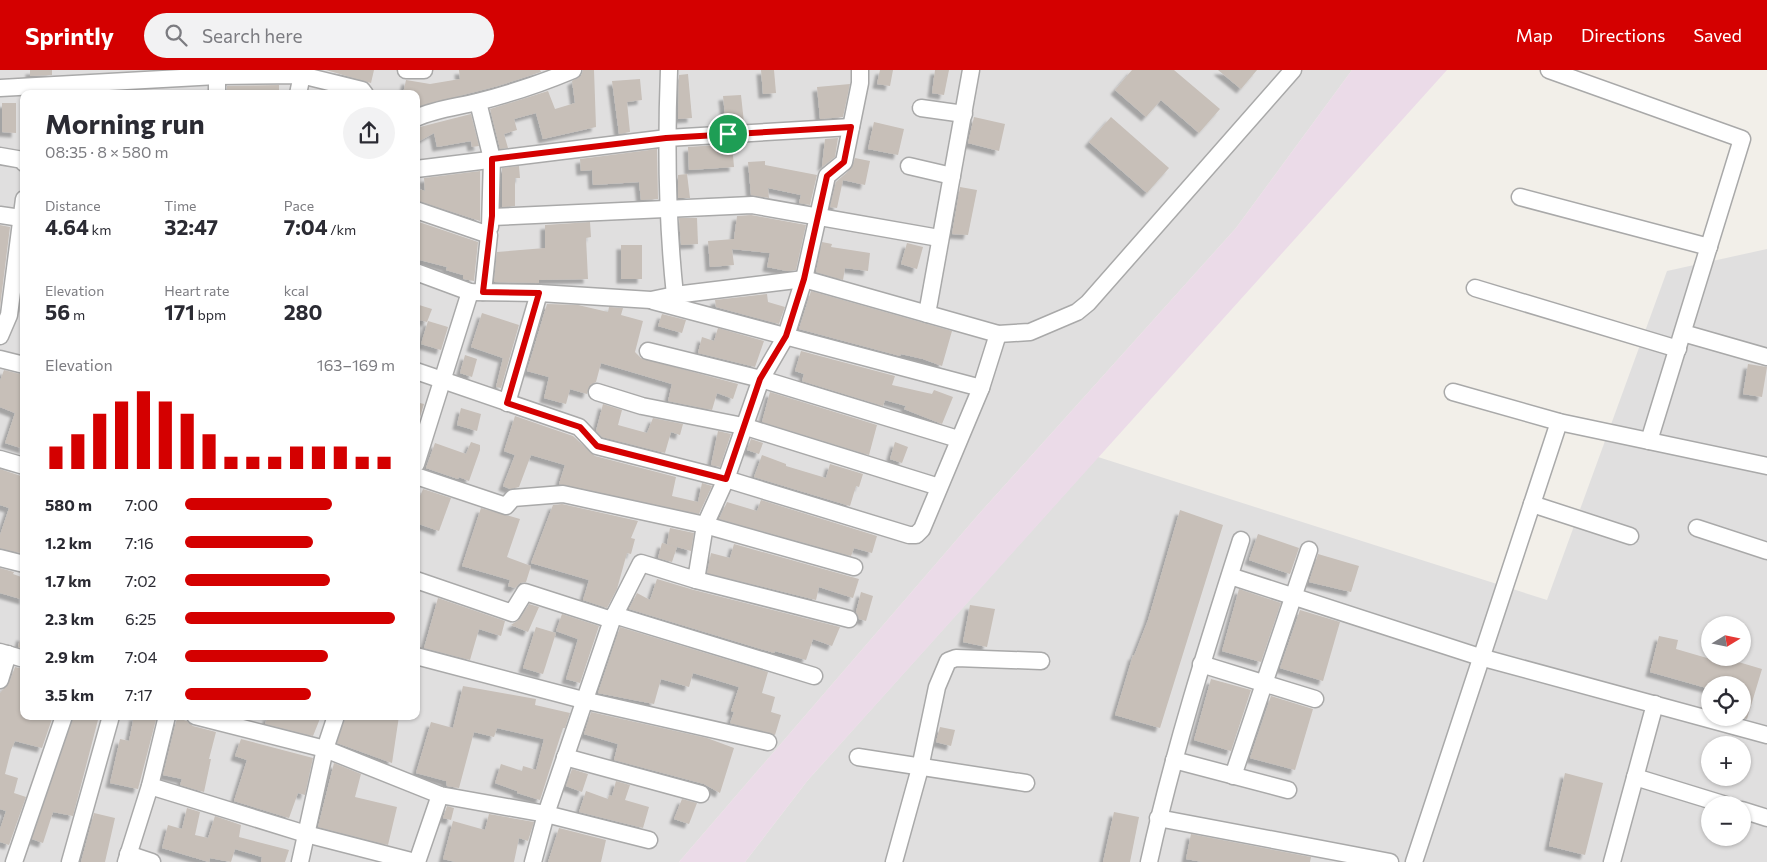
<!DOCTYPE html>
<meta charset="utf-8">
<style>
body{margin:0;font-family:Commissioner,sans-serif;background:#f2f2f3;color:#2b2b33;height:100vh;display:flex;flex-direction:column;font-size:19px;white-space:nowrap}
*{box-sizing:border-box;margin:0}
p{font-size:16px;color:#7c7c81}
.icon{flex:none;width:28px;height:28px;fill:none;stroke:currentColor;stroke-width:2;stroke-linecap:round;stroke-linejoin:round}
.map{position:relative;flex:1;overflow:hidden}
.side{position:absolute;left:20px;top:20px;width:400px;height:630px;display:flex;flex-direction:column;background:#fff;border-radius:10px;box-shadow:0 1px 4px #0004}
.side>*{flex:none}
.needle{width:32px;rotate:80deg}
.fabs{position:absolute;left:1701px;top:546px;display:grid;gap:10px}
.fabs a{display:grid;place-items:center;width:50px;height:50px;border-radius:50%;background:#fff;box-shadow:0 1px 4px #0004;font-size:25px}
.pin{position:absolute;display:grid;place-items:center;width:42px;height:42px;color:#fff;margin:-21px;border:2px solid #fff;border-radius:50%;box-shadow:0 1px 5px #0007}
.round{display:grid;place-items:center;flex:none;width:52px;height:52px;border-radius:26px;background:#f2f2f3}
.summary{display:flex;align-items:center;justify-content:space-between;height:85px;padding:0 25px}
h1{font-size:28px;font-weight:700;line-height:38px}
.metrics{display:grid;grid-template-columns:repeat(3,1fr);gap:8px;height:85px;padding:5px 25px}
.metrics div{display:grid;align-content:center}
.metrics b{font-size:21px;font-weight:700}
.metrics small{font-size:14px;font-weight:400}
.metrics p{font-size:14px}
.chart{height:140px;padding:10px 25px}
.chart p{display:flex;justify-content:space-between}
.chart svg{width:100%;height:90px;margin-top:5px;stroke:#d40000;stroke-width:6}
ul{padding:0 25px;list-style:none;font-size:16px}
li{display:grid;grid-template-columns:80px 60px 1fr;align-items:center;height:38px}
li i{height:12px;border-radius:6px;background:#d40000}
header{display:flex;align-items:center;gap:30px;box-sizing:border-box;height:70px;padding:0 25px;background:#d40000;color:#fff}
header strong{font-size:24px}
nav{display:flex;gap:28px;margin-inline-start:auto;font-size:18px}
.search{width:350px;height:45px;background:#f2f2f3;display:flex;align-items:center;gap:12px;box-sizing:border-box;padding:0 18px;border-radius:28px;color:#7c7c81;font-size:19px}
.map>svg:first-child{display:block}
.residential{fill:#e0dfdf;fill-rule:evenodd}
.industrial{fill:#ebdbe8}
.building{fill:#c7bfb8;filter:url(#shadow)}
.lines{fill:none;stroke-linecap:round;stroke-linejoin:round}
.minor-casing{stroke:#a9a9a9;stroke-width:19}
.minor{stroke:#fff;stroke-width:16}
.route-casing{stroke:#fff;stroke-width:10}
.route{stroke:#d40000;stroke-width:6}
</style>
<header>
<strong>Sprintly</strong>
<div class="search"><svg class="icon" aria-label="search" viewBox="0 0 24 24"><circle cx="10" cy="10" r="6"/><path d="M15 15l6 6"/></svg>Search here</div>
<nav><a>Map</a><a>Directions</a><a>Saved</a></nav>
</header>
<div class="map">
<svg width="1767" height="792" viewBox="0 0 1767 792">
<defs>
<filter id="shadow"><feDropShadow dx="-4.5" dy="4.5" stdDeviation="1" flood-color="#0004"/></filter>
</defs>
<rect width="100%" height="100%" fill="#f2efe9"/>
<g class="residential">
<path d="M0,0h1352l-116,158 -258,287 -299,347h-679zM24,24h392v622h-392z"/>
<path d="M1767,179v613h-1022l63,-82 290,-323 449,143 120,-329zM1710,555h32v33h-32zM1710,615h32v33h-32zM1710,675h32v33h-32zM1710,735h32v33h-32z"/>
</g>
<path class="industrial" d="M1352,0h95l-639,710 -63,82h-66l299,-347 258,-287z"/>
<g class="building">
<path d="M30,0h22v5l-22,1z"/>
<path d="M326,0h48l-3,13z"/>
<path d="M459,0h81l1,2 -43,14 -82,21v-13h-13l3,-14 24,4 30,-5z"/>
<path d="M583,0h11l2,57 -53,12 -7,-26 -22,6 3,11 -13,4 4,14 -8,1 -10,-40 58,-18 7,18 20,-6 -3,-22 9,-5z"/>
<path d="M761,0h13l2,23 -13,1z"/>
<path d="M880,0h13l-3,16 -13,-2z"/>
<path d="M935,0h14l-5,25 -12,-2z"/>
<path d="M1132,0h42l46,39 -21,24 -38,-33 -15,17 -31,-27z"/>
<path d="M1218,0h39l-16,19z"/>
<path d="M688,4l4,44 -14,1 1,-44z"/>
<path d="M640,9l2,21 -15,2 3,30 -11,2 -7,-53z"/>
<path d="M850,14l-7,33 -23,2 -3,-32z"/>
<path d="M279,15v9h-52v-8z"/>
<path d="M741,25l3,28 -18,1 -3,-28z"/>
<path d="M2,33h14v30l-14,-1z"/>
<path d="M471,44l8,32 -7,1 -1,-6 -34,6 -3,-14 -18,10v-15z"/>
<path d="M974,47l31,7 -6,27 -31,-8z"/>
<path d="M1111,47l58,51 -22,25 -58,-51z"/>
<path d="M874,52l30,7 -6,26 -30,-6z"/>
<path d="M838,68l-3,19 -13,10 3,-28z"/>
<path d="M732,74l2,23 -45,3 -1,-23z"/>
<path d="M657,79l1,50 -17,1 -2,-18 -46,3 -1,-15 -11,1 -1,-12z"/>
<path d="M855,88l15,3 -5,24 -22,-5 -6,28 -7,-1 6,-25 15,-13z"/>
<path d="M765,91v4l52,10 -7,30 -11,-2 2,-8 -33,-7 1,10 -18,-3 -3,-33z"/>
<path d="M519,96l1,12h-5v28l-13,1v-39z"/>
<path d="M480,101v50l-64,-21v-12l9,3 -1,-13z"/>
<path d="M687,104l3,24h-12v-23z"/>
<path d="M960,117l17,3 -9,45 -16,-1z"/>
<path d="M751,145l55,10 -10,45 -9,1 -20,-4 3,-14 -38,-4 2,16 -24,2 -2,-26 26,-2 3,-23z"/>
<path d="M679,148h18l1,26 -17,1z"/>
<path d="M416,151l62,21 -4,39 -11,-2v-4l-17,-5 1,-3 -31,-8z"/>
<path d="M590,152l1,15 -5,1 2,41 -49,1v3l-45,-1 3,-30 48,-4v-23z"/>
<path d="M0,155l10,2 -10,80z"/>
<path d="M822,172l10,2 -1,3 39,6 -2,18 -23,-3 -2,12 -27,-8z"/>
<path d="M907,173l16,4 -6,22 -16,-5z"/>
<rect x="621" y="175" width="21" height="34"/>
<path d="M24,209v29l-4,-1z"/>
<path d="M811,221l141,40 -10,35 -19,-7 -22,-5 -1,2 -101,-27z"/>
<path d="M767,224l1,8 17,5 -6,17 -63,-17 -1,-7z"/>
<path d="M416,234l16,5 -5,13 -11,-3z"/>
<path d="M547,234l31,1 30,7 1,-5 14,1 -2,7 22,6 -8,31 6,6 97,26 -5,15 -16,-6 -5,17 -44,-9 4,-17 -71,-21 -5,19 -6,3 -3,9 -17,-5 -4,15 -22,-6 5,-21 -22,-6z"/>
<path d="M482,243l37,12 -18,63 -5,-1 7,-29 -32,-11z"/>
<path d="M662,244l24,6 -4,13 -24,-7z"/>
<path d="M428,251l20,6 -7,23 -20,-6z"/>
<path d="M718,258l46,13 -9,26 -57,-14 4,-16 12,4z"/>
<path d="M801,281l94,25 -3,9 40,9 2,-4 19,7 -11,27 -38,-15 2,-3 -21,-6 -2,6 -81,-25 2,-7 -9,-3z"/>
<path d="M465,285l12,4 -5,18 -12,-4z"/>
<path d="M1748,294l19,3 -5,30 -19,-3z"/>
<path d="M4,300l20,5v74l-19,-6 10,-30 -15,-6v-26z"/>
<path d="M770,322l107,33 -8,30 -107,-33z"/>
<path d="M416,332l8,2 -8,26z"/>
<path d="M603,334l19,6 -4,15 29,8 6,-15 30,6 -3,11 -9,-3 -6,21 -63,-16 -6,-6z"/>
<path d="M461,338l20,6 -4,17 -20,-6z"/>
<path d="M515,346l58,20 22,20 81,21 -4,19 26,6 4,-19 10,3 -13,28 -140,-30 6,-19 -34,-10 -12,32 -9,2 -7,-3 12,-31 -11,-4z"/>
<path d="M718,361l13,3 -11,33 -9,-2z"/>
<path d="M751,369l12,4 -4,11 -12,-4z"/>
<path d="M471,372l9,3v5l-11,31 -10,-4 -1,2 -32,-11 9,-25 31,11z"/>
<path d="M895,372l13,5 -6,16 -12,-4z"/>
<path d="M762,385l24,9v2l40,12 4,-14 33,10 -4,13 -3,-1 -6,20 -96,-29z"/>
<path d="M0,399l24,8v65l-4,11 -20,-5v-13l9,-27 -9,-3z"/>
<path d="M423,419l28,9 -12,33 -23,-8v-16z"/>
<path d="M761,430l116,36 -5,17 -18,-5 -3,8 -132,-37 8,-17 30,9z"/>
<path d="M562,434l76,17 -7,17 4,1 -4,15 -4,-1 -10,36 -10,19 -24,-8 6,-20 -58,-17 22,-58z"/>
<path d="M481,438l39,11 -13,38 24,9 -5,16 -6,1 -5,5 -7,-2 2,-6 -48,-14z"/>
<path d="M1180,440l43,15 -63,203 -45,-13 18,-60 1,1 14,-36z"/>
<path d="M670,458l24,5 -3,18 -24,-7z"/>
<path d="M1258,464l41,14 -9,26 -41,-14z"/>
<path d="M662,473l15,4 -5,15 -14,-4z"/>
<path d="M734,474l125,35 -6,19 -34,-11 -3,13 -109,-27 4,-20 19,5z"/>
<path d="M1318,484l41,12 -8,26 -42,-10z"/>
<path d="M0,498l14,4 -1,2 11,4v22l-24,-7z"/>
<path d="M657,509l37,11 146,37 -8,19 -19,-7 -7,21 -31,-9 -1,2 -145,-44 8,-16 13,7z"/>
<path d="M1239,519l42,14 -20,59 -39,-11z"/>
<path d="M861,522l12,4 -7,25 -7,-2 -3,-7z"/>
<path d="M438,528l67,23 -4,15 -22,-7 -9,31 -46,-12z"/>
<path d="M529,534l10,3 -11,25 -17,-7 9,-6z"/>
<path d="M970,535l25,4 -8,38 -24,-5z"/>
<path d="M1300,540l40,12 -17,59 -43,-13z"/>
<path d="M562,544l37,12 -19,57 -14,-4 12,-40 -22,-8z"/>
<path d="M536,557l20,6 -13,41 -20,-6z"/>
<path d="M620,557l148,45 -6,21 13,4 -4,15 10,3 -6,20 -45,-12 4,-11 -3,-1 8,-24 -46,-14 -4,14 -28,-8 -7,25 -56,-11z"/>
<path d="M21,566l3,1v12l-6,-2z"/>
<path d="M1659,566l19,4 -2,9 31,9h18l37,11 -15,50 -5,-1v-33h-32v4l-60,-17z"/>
<path d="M15,597l9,2v47h29l-11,32 -27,-7 -4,9 -6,24 13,4 -4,15 12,4 -17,48 -9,-3v-13l6,-18 -6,-2v-116l9,-10z"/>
<path d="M1211,609l40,11 -20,61 -37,-11z"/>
<path d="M463,616l73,13 -1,6 35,8 -5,15h-2l-23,72 -23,-7v-2l-22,-8 6,-19 21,7 1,-5 13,4 8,-31 -47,-11 -3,9 -20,-5 -15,56 -12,-2 -1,-5 -30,-8 15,-51 22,6z"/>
<path d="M1271,626l42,13 -18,61 -45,-12z"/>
<path d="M591,642l116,26 27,10 -14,45 -16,-9 -90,-24 4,-16 -34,-10z"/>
<path d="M74,646h25l-26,100 -20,-4 -10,31 -11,-4z"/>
<path d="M134,646h23l-19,73 -28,-6 10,-44 9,2z"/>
<path d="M268,646h53l-8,20 -48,-12z"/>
<path d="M346,646h53l-7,47 -55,-20z"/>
<path d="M177,648l10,3 6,5 23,6 -7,27h2l-7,33 -24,-7 2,-6 -19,-4z"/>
<path d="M940,657l15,3 -4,16 -15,-4z"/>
<path d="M241,669l72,19 -8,37 -7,-2 -9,25 -55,-17 13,-41 -12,-4z"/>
<path d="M334,693l27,11 -6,23 42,10 -9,38 -70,-18z"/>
<path d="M572,699l16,5 -6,18 -16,-6z"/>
<path d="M1565,703l38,10 -18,72 -36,-9z"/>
<path d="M616,711l14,4 -5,15 24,7 -6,21 -64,-16 7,-21 22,8 1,-4 3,1z"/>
<path d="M682,729l15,4 -8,21 -15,-5z"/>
<path d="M447,736l7,2 -3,12 -8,-2z"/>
<path d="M187,738l13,4 -5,23 13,3 7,-22 26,9 -2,12 50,13 -4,12h-24l1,-5 -27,-8 -4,13 -21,-4 -1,4 -47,-14 6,-23 14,4z"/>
<path d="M1114,742l25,5 -9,45h-27z"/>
<path d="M94,743l21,5 -10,44h-24z"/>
<path d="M489,744l45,8 -6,19 -9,-3 -5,24h-58l-13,-3 10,-38 32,9z"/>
<path d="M559,758l47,12 -5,22h-53z"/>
<path d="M1191,764l120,23 -1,5h-107l-17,-3z"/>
</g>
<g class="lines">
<g class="minor-casing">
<g id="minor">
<path d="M406,0h18"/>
<path d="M669,0c-3,75 -2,151 6,225"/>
<path d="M1549,0l193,69 -93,302"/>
<path d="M217,6v18"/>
<path d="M0,18l217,-12 84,-1 61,15 3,4"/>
<path d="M298,24l5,-24"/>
<path d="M478,32l14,57 -2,68"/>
<path d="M921,38l43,6"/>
<path d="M416,48c19,-9 40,-11 61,-16 32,-8 65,-19 96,-32"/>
<path d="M0,86l23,4 1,3"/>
<path d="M909,96l43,10"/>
<path d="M416,99l251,-31 184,-11"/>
<path d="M1520,127l189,50"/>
<path d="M416,140l73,25 -6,57"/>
<path d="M0,145l21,3"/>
<path d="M492,147l260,-12 187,33"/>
<path d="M416,202l54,20 69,1 112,7 24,-5 129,-16 194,55 32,-2 47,-20 11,-9 205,-233"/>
<path d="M1475,218l203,61"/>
<path d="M653,231l328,87"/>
<path d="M927,244l44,-244"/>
<path d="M1683,263l84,24"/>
<path d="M0,266l9,-21 15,-116"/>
<path d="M648,281l113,28 197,60"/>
<path d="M0,289l24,6"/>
<path d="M416,301l163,56 18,19 129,33 183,56h7l6,-6 59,-141 17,-54"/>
<path d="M597,322l45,14 101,20 196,61"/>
<path d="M1453,322l106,30 208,44"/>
<path d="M507,333l32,-110"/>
<path d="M0,389l24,7"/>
<path d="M416,394l54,-172"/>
<path d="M416,406l90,30 7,-8 50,-4 142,31 149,42"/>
<path d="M1532,434l98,32"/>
<path d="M1697,458l70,23"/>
<path d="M0,488l24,6"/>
<path d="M1230,506l250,81 287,78"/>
<path d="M416,510l96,33 13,-21 87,28"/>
<path d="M696,510l153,39"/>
<path d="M614,545l200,61"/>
<path d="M0,582l24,7"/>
<path d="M416,586l167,44 185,42"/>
<path d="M1201,594l114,35"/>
<path d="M0,610l8,-26"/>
<path d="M195,646l130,33 115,46 106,19 103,26"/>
<path d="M565,687l136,37"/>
<path d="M858,687l168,26"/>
<path d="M1174,690l114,30"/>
<path d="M1233,706l76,-226"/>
<path d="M1635,707l91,28"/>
<path d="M150,716l156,48 109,28"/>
<path d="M1742,740l25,8"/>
<path d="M1158,748l232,44"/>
<path d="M128,784l24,8"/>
<path d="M14,792l50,-146"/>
<path d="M70,792l41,-146"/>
<path d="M126,792l24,-76 17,-70"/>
<path d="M300,792l25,-113 11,-33"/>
<path d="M417,792l23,-67"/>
<path d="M533,792l13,-48 66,-194 29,-57 55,17 9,-55 21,-46 35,-100 25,-43 18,-57 23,-103 17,-14 16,-79v-13"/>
<path d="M894,792l26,-94 17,-81 11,-26 8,-3 85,3"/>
<path d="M1149,792c24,-109 58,-216 92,-322"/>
<path d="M1414,792l145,-440"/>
<path d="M1612,792l43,-158"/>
</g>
</g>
<use href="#minor" class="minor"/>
</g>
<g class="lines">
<g class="route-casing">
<path id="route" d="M851,57l-7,35 -17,14 -23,103 -18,57 -26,43 -34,100 -129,-33 -17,-19 -73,-24 32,-110 -56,-1 9,-76v-57l174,-21z"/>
</g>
<use href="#route" class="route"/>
</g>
</svg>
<div class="fabs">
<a><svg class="needle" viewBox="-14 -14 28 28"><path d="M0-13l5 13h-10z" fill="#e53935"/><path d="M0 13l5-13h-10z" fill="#7c7c81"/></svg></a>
<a><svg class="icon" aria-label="locate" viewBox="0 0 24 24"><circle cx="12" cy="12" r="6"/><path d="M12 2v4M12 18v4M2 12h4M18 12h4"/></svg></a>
<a>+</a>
<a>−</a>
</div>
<div class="pin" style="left:728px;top:64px;background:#1e9e55"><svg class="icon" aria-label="arrive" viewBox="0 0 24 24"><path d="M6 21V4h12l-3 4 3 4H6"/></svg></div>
<section class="side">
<div class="summary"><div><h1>Morning run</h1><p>08:35 · 8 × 580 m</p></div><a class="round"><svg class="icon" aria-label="share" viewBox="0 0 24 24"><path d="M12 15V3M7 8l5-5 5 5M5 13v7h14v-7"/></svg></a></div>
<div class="metrics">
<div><p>Distance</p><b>4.64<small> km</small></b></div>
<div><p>Time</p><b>32:47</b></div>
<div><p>Pace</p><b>7:04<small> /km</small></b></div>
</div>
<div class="metrics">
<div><p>Elevation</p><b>56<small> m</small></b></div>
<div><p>Heart rate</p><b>171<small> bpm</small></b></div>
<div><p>kcal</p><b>280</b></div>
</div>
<div class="chart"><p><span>Elevation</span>163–169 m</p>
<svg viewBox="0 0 160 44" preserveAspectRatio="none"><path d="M5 44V33M15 44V27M25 44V17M35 44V11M45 44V6M55 44V11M65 44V17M75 44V27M85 44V38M95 44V38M105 44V38M115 44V33M125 44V33M135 44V33M145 44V38M155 44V38"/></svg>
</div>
<ul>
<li><b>580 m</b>7:00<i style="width:70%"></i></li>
<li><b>1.2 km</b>7:16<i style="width:61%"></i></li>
<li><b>1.7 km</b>7:02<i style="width:69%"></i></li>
<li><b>2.3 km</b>6:25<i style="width:100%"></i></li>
<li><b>2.9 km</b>7:04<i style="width:68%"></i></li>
<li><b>3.5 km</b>7:17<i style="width:60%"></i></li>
</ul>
</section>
</div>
